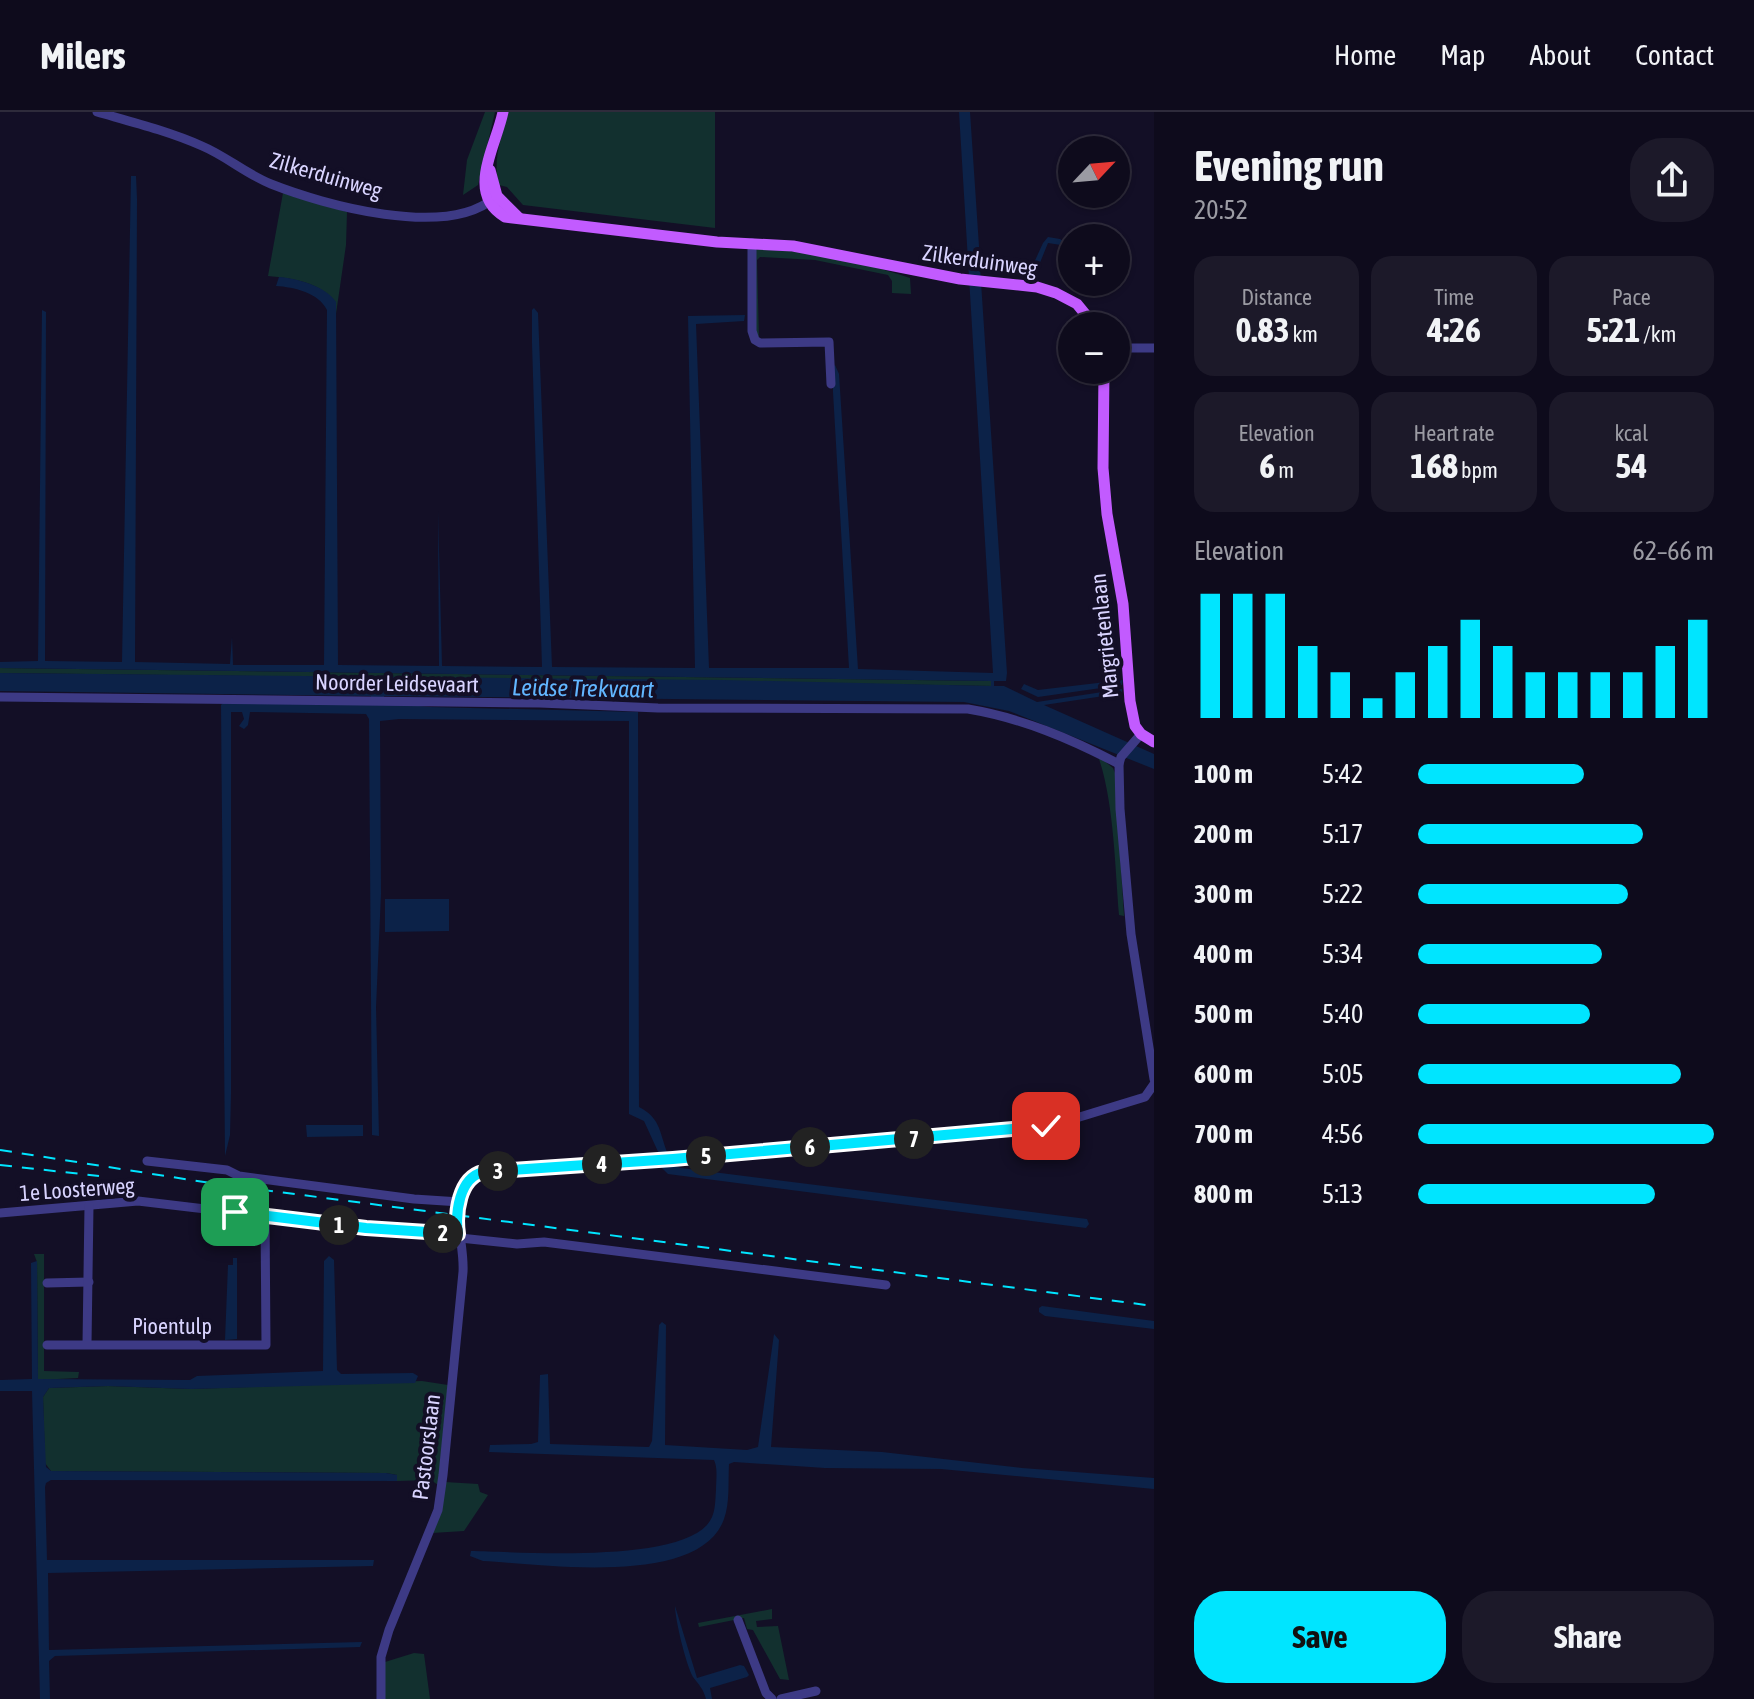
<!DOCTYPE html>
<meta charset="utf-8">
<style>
body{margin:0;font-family:"Asap Condensed",sans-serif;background:#1c1929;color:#f1f3f6;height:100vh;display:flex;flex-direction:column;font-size:30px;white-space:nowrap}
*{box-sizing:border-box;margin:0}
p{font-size:26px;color:#9b9ba3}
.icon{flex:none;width:44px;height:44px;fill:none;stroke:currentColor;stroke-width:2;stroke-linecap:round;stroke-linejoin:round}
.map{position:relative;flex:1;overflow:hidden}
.panel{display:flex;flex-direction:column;background:#0e0b1c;width:600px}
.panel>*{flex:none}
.needle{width:52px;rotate:64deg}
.tools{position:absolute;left:1058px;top:24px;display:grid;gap:16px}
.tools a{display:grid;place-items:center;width:72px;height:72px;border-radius:50%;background:#0e0b1c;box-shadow:0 2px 6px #0004,0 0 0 2px #2e2b3b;font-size:40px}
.pin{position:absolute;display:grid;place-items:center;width:68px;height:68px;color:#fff;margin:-34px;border-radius:16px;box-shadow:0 4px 12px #0006}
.km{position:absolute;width:40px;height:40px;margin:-20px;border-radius:50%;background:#222;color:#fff;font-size:22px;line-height:40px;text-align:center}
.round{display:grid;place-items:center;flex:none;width:84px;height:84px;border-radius:32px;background:#1c1929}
.overview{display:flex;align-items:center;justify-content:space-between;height:136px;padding:0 40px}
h1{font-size:44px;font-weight:700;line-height:60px}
.stats{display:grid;grid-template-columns:repeat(3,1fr);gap:12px;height:136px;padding:8px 40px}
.stats div{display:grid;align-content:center;border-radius:20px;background:#1c1929;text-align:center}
.stats b{font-size:34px;font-weight:700}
.stats small{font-size:22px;font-weight:400}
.stats p{font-size:22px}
.chart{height:224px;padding:16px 40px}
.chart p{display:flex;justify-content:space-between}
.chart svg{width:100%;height:144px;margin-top:8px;stroke:#00e5ff;stroke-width:6}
.cta{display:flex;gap:16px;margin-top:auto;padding:16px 40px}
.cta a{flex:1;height:92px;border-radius:32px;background:#00e5ff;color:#111;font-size:32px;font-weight:700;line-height:92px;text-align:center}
.cta a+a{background:#1c1929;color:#f1f3f6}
ul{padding:0 40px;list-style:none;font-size:26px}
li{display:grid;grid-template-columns:128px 96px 1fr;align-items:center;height:60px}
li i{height:20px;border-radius:10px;background:#00e5ff}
header{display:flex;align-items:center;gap:48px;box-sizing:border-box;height:112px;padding:0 40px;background:#0e0b1c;border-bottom:2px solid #2e2b3b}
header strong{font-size:38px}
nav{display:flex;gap:44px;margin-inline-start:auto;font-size:28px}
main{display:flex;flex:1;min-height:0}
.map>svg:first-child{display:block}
.green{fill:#12302f}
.water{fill:#0c2248}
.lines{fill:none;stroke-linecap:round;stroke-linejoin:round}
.ferry{stroke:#62b6ff;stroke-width:2;stroke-dasharray:10 8;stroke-linecap:butt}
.minor{stroke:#3d3a85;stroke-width:9}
.major{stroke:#c25bff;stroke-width:11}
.rail{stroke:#00e5ff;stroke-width:2;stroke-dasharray:12 10;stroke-linecap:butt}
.route-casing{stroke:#fff;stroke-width:16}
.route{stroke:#00e5ff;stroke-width:10}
.labels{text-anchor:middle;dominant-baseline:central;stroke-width:8;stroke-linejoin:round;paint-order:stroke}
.street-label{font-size:22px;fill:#d9d4ff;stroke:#130f26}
.water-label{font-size:24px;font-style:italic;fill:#62b6ff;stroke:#130f26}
</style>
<header>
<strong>Milers</strong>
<nav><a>Home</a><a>Map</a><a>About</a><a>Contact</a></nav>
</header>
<main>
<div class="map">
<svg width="1154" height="1587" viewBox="0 0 1154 1587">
<rect width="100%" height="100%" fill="#130f26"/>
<g class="green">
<path d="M485,0h10l-17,73 -15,10 4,-35z"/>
<path d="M508,0h207v116l-192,-23 -16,-18 -8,-2c-7,-25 3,-49 9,-73z"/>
<path d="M283,81l64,19 -1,33 -10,69c-1,-30 -43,-36 -68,-38z"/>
<path d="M756,137c53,1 103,12 154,29l1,16 -19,-1v-12l-4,-6 -73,-15 -55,-3 -3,3 2,79 -5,-4z"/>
<path d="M0,556l991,13v5c-330,-6 -661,-9 -991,-13z"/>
<path d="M1098,644l15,12 2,5 9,143 -5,-1c-4,-48 -5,-114 -21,-159z"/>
<path d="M34,1142h10v117l35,1 -1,6 -40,2 -1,-118z"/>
<path d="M422,1269l26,4 -10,100 -7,-5 -34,1v-6l-11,-2 -335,-2 -6,-8 -2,-66 6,-9 59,-2 83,3z"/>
<path d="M445,1370l33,2 2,8 8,3 -24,36 -32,2z"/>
<path d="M772,1497v10l-16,2 1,6 21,-1 11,54 -9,-1 -27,-49 -6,-1 -3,-11 -45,9 -1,-4z"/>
<path d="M414,1541l10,1 6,45h-45v-37z"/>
</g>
<g class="water">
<path d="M959,0h11l10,149 53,4 10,-22 5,-6 12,2 12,8v6l-11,-8 -13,-2 -11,27 -57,-3 27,406 -1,8h-12v5h10l33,16 85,-13v3l-5,2 -73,11 110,49v15l-145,-58 -45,-9 -580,-6 1,7 46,4 207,5 1,395c21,11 20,23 28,45l-7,4 -16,-35 -15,-7v-393l-230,-2 -19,2 1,173 -5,113 3,129 -7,-1 -3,-416 -3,-5 -116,-2 -2,13 -4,4 -5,-3 5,-7 -2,-7h-11v382l-1,41 -5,21 -4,-451 2,-2 148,-1v-6l-371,-5v-18l724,7 267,6v-5l-991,-13v-6l38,-1 4,-351 4,2 -1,349 77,1 9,-486h5l1,23 -2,463 95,2 2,-27 1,28h91l3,-355c-8,-17 -33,-23 -51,-24l3,-9c18,1 48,10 57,25l2,363 101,1 -1,-155 4,155 100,1 -10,-324v-33l2,-2 4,5 14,354 143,1 -7,-352 57,-1 -1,6 -48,3 13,344h140l-16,-276v-25l2,-2 4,9 19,295 135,4z"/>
<path d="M1123,568l-1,5 -84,12 -17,-8 3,-5 14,6z"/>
<path d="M385,787h64v32l-64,1z"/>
<path d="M306,1013h57v11l-56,1z"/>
<path d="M663,1050l18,6 406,51 2,5 -3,4 -418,-54 -6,-6z"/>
<path d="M329,1144l5,4 3,110 4,4 72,-1 5,3 -3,7 -224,6 -83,-3 -59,2 -6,9 3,70 5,4 335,2 11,2v6l-346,-1 -5,3 -1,4 2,73h327l-1,6 -325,7 1,77 313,-8 -2,5 -305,9 -6,5 1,38h-10l-8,-308h-32v-11l32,-1 -1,-116 6,-2 1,118 152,1 7,-4 126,-5 1,-110z"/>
<path d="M233,1146h4v81l-12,1 3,-75h5z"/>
<path d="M1042,1194l112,15v8l-109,-13 -6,-4v-4z"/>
<path d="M662,1210l4,3 -1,120 82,5 11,-3 16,-113 5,6 -8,107 111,5 140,16 132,10v11l-213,-20 -116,-1 -91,-6 -5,2c-1,18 1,39 -5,55 -24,69 -184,45 -241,42l-13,-5 1,-5c52,1 201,12 236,-26 9,-10 8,-23 9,-35 0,-10 2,-22 -2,-30l-225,-8 1,-7 41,-1 7,-2 2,-67 8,-1 2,70 99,3 3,-6 7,-116z"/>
<path d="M675,1494l22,72 43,-13 4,1 5,9 -2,2 -37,11 2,11h-6c-3,-11 -7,-14 -13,-22 -7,-12 -18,-58 -18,-71z"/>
</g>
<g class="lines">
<path class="ferry" d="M539,567l1,19"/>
<g class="minor">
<path d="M97,0c35,10 71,19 105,34 24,10 44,28 69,38 53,21 175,55 223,14"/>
<path d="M752,131v88l3,9 5,3 69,-1 2,42"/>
<path d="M1116,236h38"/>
<path d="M0,585l540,6 118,5 310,1c54,9 103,30 151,55"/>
<path d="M1141,622l-20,23 -2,7 1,45 11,125 23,145"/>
<path d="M147,1049l80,9 12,6 175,23 46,3"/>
<path d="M0,1101l138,-12 228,27 92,6"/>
<path d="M460,1126l57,6 27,-2 342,43"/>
<path d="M47,1171l42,-1"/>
<path d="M87,1232l2,-138"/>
<path d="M47,1233h219l-1,-129"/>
<path d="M738,1508l28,73 6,6"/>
<path d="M381,1587v-42l8,-27 49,-120 5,-35 20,-203c2,-31 -16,-69 8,-95l27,-6 151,-10 383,-33 28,-5 85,-26 9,-13"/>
<path d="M781,1587l35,-8"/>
</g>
<g class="major">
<path d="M503,0c-7,35 -38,81 2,105l212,25 76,4 167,33 77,8 19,6 21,11 18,22"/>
<path d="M490,58l7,26 22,22"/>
<path d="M1104,258l-1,98 4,46 16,90 7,97 5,25 6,8 13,8"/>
</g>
<g class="rail">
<path d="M0,1038l210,33 944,123"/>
<path d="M0,1053l99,11"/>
</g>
</g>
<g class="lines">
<g class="route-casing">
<path id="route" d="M235,1100l131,16 92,6c-3,-21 1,-56 25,-62l190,-13 373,-33"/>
</g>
<use href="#route" class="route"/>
</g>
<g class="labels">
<g class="street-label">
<text transform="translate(326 63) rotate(16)">Zilkerduinweg</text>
<text transform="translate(980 148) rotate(8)">Zilkerduinweg</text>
<text transform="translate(1104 524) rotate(-96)">Margrietenlaan</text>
<text transform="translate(397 571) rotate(1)">Noorder Leidsevaart</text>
<text transform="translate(77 1077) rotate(-4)">1e Loosterweg</text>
<text x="172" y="1214">Pioentulp</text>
<text transform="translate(426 1335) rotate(-83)">Pastoorslaan</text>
</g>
<g class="water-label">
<text transform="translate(583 576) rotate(1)">Leidse Trekvaart</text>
</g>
</g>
</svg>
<div class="tools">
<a><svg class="needle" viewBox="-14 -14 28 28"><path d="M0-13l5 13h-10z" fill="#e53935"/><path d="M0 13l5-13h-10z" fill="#9b9ba3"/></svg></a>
<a>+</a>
<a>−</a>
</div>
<div class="pin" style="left:235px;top:1100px;background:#1e9e55"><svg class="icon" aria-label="arrive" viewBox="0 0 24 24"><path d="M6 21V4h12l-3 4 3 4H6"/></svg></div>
<div class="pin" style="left:1046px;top:1014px;background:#d93025"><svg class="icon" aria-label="check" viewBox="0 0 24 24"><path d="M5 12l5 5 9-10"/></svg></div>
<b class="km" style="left:339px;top:1113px">1</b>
<b class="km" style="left:443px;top:1121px">2</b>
<b class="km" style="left:498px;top:1059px">3</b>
<b class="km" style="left:602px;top:1052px">4</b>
<b class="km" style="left:706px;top:1044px">5</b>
<b class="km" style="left:810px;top:1035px">6</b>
<b class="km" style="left:914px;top:1027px">7</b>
</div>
<section class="panel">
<div class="overview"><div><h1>Evening run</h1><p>20:52</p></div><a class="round"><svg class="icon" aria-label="share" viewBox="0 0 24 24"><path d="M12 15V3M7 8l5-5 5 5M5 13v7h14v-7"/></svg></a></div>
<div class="stats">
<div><p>Distance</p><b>0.83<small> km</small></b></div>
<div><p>Time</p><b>4:26</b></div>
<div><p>Pace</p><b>5:21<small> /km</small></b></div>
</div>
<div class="stats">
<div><p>Elevation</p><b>6<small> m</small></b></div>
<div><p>Heart rate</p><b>168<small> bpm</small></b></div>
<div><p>kcal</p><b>54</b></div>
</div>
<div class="chart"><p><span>Elevation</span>62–66 m</p>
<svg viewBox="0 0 160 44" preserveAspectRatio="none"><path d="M5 44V6M15 44V6M25 44V6M35 44V22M45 44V30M55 44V38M65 44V30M75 44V22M85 44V14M95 44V22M105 44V30M115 44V30M125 44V30M135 44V30M145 44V22M155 44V14"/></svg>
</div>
<ul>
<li><b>100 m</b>5:42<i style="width:56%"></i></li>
<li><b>200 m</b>5:17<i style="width:76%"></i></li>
<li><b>300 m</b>5:22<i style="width:71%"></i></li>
<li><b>400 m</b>5:34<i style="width:62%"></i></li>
<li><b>500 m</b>5:40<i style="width:58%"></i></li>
<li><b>600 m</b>5:05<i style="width:89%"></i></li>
<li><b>700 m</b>4:56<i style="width:100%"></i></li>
<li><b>800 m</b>5:13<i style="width:80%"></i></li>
</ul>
<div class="cta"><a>Save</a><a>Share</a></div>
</section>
</main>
